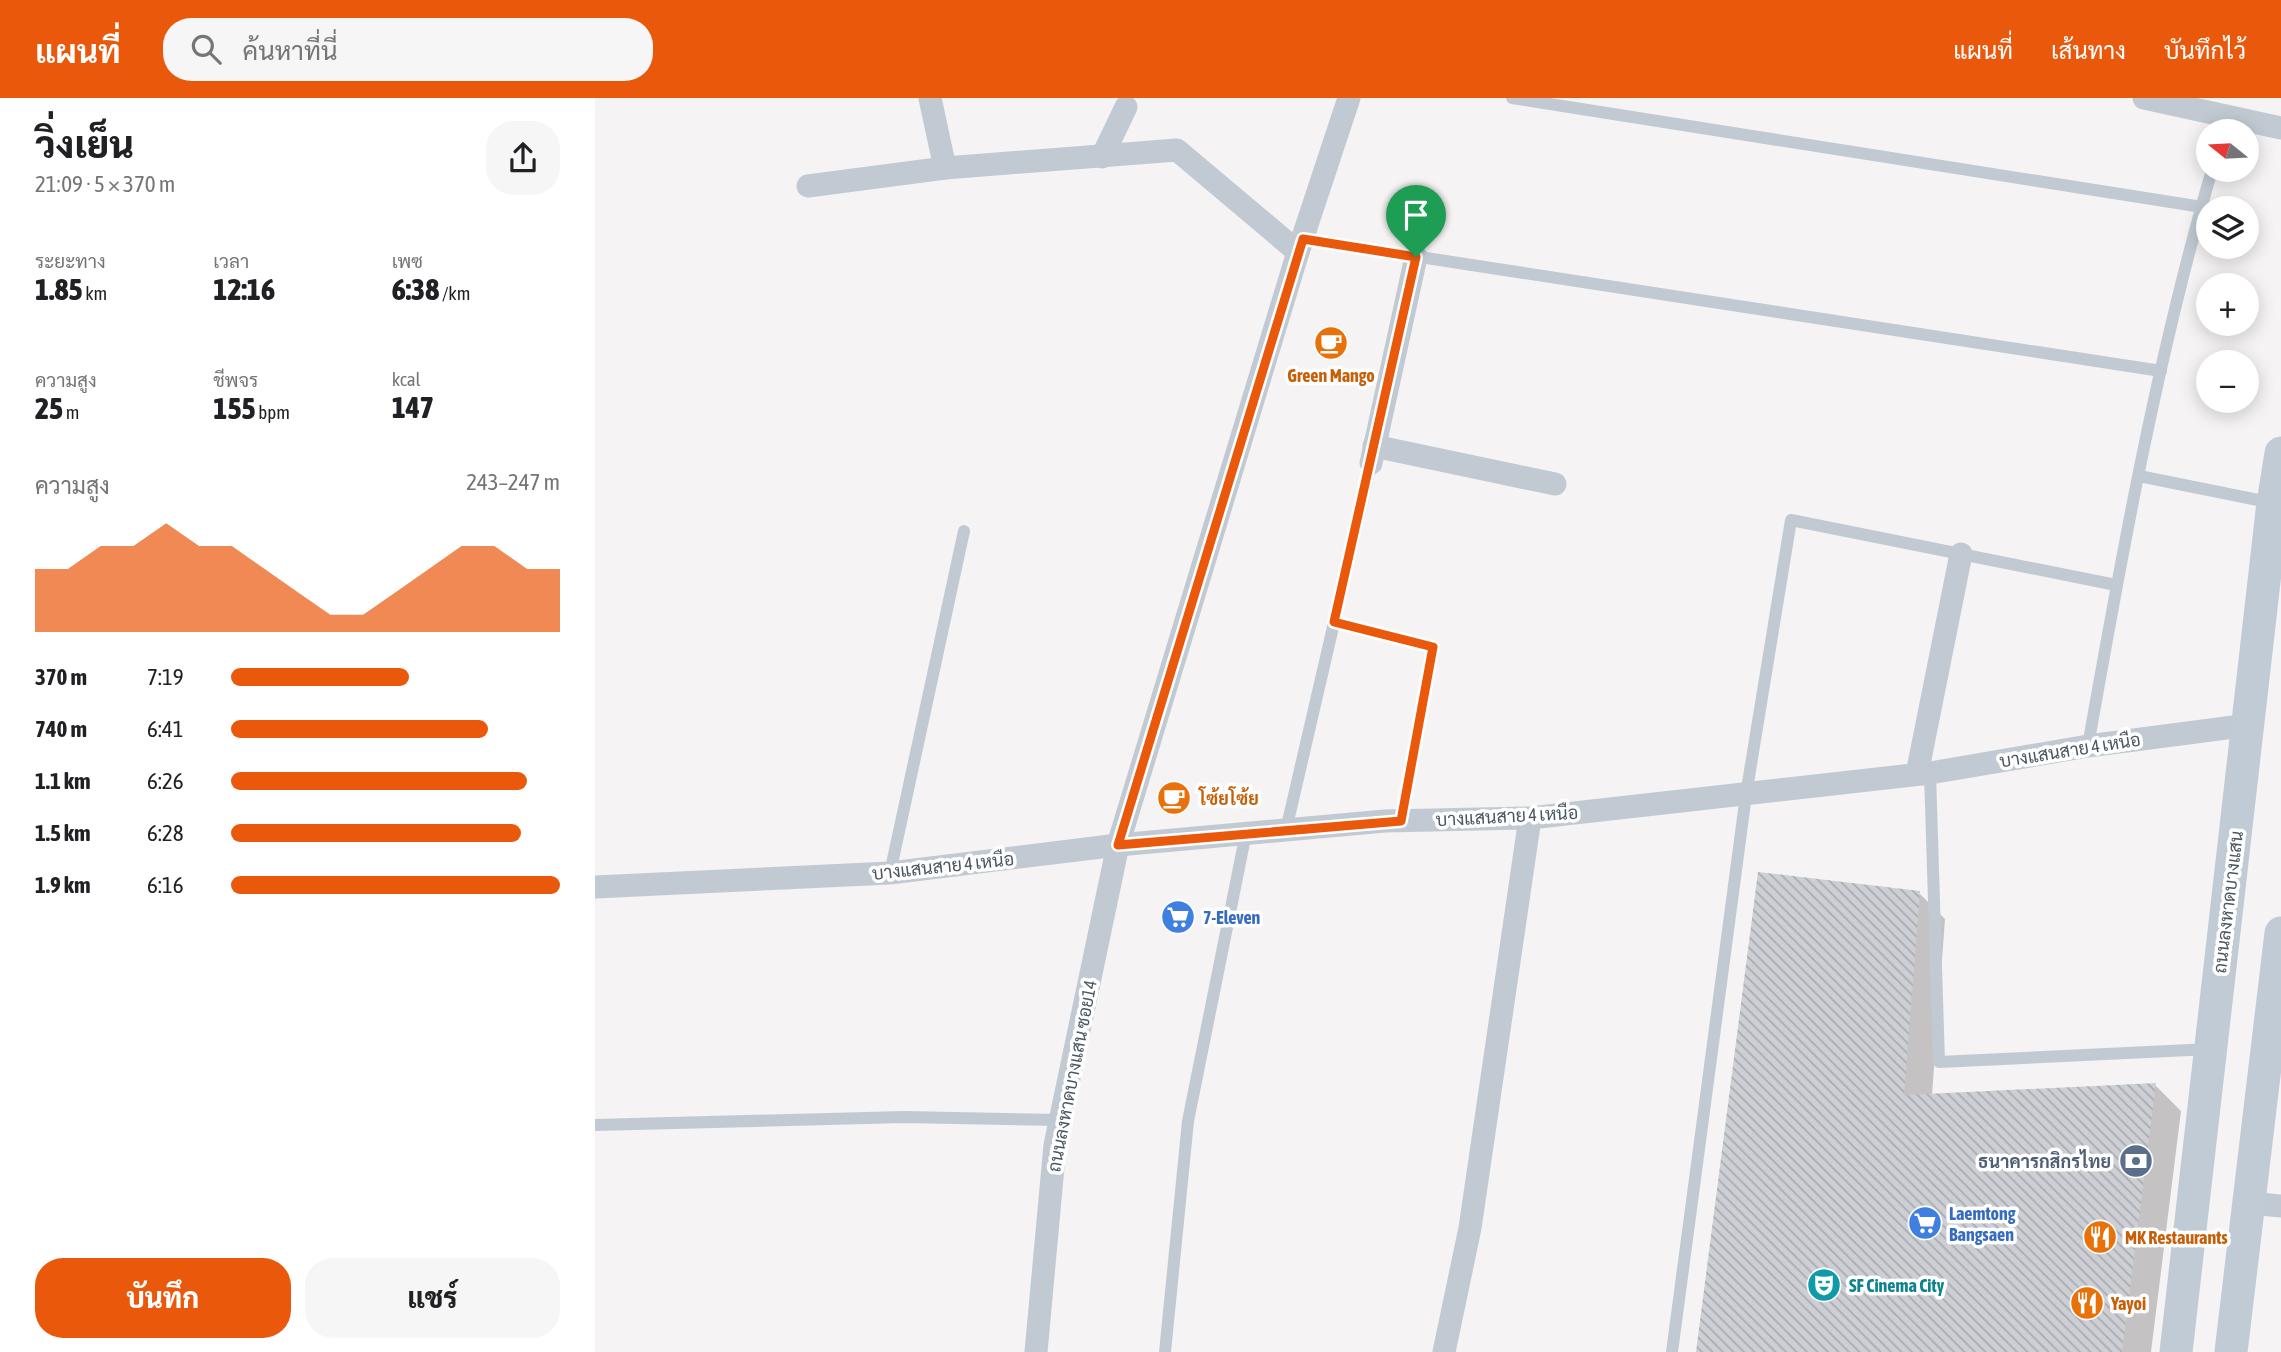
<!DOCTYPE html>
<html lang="th">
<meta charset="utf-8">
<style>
body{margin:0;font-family:"Asap Condensed",Sarabun,sans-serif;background:#f6f6f6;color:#202124;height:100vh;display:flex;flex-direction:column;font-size:26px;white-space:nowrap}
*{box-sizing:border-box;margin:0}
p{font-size:23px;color:#757577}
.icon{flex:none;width:38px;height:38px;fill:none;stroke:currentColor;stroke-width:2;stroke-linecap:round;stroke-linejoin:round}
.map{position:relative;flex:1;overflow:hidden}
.drawer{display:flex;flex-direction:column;background:#fff;width:595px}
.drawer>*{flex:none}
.needle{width:46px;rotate:288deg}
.buttons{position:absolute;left:1601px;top:21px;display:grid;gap:14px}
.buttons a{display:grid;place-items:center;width:63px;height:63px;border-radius:50%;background:#fff;box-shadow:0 4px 18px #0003;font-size:35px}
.pin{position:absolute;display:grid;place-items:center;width:60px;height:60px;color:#fff;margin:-72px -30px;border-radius:50% 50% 50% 0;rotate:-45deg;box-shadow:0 0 7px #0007}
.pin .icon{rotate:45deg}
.round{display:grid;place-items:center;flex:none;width:74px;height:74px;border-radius:28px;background:#f6f6f6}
.head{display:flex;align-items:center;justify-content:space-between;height:119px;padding:0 35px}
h1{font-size:38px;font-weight:800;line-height:52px}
.figures{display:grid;grid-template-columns:repeat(3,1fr);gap:10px;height:119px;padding:7px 35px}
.figures div{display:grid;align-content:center}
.figures b{font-size:30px;font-weight:800}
.figures small{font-size:19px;font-weight:400}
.figures p{font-size:19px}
.chart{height:196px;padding:14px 35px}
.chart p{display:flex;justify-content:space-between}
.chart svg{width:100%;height:126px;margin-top:7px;fill:#ea580c;opacity:.7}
.action{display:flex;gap:14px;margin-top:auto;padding:14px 35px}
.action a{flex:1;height:80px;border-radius:28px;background:#ea580c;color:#fff;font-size:28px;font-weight:800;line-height:80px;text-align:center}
.action a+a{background:#f6f6f6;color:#202124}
ul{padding:0 35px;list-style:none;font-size:23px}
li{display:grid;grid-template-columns:112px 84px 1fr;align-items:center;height:52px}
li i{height:18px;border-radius:9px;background:#ea580c}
header{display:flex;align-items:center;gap:42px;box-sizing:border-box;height:98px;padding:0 35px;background:#ea580c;color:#fff}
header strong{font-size:33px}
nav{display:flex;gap:38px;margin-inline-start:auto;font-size:24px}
.search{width:490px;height:63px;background:#f6f6f6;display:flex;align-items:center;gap:18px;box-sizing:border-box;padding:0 24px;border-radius:28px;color:#757577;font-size:26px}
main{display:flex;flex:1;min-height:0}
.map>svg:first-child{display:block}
.shadow{fill:#0003}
.building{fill:url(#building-back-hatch)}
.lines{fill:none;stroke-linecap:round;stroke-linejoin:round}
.lane{stroke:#c1cad2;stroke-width:12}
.street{stroke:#c1cad2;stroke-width:23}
.secondary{stroke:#c1cbd6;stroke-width:33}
.route-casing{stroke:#fff;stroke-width:14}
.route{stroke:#ea580c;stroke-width:9}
.labels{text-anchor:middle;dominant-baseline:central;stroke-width:7;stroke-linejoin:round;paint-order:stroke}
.food-label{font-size:18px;font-weight:bold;fill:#c56008;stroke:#fff;text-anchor:start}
.street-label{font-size:18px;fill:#4a5661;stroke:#fff}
.shop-label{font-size:18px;font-weight:bold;fill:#366cbe;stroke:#fff;text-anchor:start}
.service-label{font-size:18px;font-weight:bold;fill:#4e5e75;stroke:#fff;text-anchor:end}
.culture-label{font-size:18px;font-weight:bold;fill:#0d838f;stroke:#fff;text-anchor:start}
</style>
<header>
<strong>แผนที่</strong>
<div class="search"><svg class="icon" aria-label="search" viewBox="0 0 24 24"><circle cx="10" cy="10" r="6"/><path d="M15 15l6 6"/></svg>ค้นหาที่นี่</div>
<nav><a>แผนที่</a><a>เส้นทาง</a><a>บันทึกไว้</a></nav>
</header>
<main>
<section class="drawer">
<div class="head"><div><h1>วิ่งเย็น</h1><p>21:09 · 5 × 370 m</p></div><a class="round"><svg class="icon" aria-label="share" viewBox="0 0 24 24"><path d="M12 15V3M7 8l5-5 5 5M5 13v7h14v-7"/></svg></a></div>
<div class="figures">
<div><p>ระยะทาง</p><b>1.85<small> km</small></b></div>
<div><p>เวลา</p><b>12:16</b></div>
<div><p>เพซ</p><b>6:38<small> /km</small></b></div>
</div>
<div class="figures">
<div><p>ความสูง</p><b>25<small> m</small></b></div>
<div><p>ชีพจร</p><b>155<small> bpm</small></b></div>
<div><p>kcal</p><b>147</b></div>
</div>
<div class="chart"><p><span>ความสูง</span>243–247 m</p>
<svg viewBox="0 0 160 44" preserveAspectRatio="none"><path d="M0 44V22L10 22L20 14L30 14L40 6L50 14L60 14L70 22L80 30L90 38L100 38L110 30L120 22L130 14L140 14L150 22L160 22V44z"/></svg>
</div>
<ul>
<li><b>370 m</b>7:19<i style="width:54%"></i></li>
<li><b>740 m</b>6:41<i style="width:78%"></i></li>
<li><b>1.1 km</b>6:26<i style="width:90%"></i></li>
<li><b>1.5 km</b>6:28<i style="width:88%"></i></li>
<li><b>1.9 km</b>6:16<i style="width:100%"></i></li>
</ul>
<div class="action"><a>บันทึก</a><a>แชร์</a></div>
</section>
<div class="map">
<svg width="1686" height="1254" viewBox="0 0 1686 1254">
<defs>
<pattern id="building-back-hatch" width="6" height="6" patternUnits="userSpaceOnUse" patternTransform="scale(1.75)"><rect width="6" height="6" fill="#cdcfd5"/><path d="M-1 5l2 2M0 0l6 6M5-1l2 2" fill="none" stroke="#a8abb0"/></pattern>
</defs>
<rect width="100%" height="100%" fill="#f5f3f3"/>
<path class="shadow" d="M1324,795l26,26 -13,176 223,-10 26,26 -30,241h-453z"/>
<path class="building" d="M1163,774l162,19 -16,204 252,-12 -34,269h-426z"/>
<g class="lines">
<g class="lane">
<path d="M917,0l690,109"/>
<path d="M1629,33l4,-13"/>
<path d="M708,141l858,132"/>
<path d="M1544,378l134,27"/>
<path d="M739,524l99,25 -32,174"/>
<path d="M1493,648c34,-193 69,-388 124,-576"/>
<path d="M1335,675l9,289 272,-13"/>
<path d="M691,732l85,-367"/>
<path d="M295,775l74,-342"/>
<path d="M0,1027l309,-8 157,3"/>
<path d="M570,1254l23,-231 58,-288"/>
<path d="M1077,1254l74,-557 45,-275 325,65"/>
</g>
<g class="street">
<path d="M335,0l15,70"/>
<path d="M1549,0l137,30"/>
<path d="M507,59l24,-50"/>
<path d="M213,88l137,-18 232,-18 121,102"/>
<path d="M779,348l181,38"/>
<path d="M776,365l45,-206"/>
<path d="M1322,676l44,-220"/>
<path d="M0,789l295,-14 228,-28 267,-24 145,-3 400,-45 158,-27 161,-21"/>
<path d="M1654,1105l32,3"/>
<path d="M441,1254l19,-207 63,-300 180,-593 51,-154"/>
<path d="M849,1254l26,-124 60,-410"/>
</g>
<g class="secondary">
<path d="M1581,1254l97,-849 8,-50"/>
<path d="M1636,1254l50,-419"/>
</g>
</g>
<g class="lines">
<g class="route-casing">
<path id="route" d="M708,141l113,18 -82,365 99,25 -32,174 -283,24z"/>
</g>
<use href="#route" class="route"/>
</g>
<defs>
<g id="cafe-disc" transform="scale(1.75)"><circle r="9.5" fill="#e8710a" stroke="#fff"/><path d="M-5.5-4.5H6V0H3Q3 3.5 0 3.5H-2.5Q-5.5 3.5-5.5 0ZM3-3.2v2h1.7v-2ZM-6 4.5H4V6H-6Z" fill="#fff"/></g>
<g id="supermarket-disc" transform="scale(1.75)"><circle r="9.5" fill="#3f7fe0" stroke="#fff"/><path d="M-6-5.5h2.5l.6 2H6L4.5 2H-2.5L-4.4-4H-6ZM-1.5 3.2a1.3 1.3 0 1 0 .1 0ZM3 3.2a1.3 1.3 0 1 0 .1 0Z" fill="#fff"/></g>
<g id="bank-disc" transform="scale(1.75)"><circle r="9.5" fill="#5c6f8a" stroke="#fff"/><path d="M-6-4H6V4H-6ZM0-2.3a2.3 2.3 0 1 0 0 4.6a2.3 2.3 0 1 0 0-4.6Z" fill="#fff"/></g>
<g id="restaurant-disc" transform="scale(1.75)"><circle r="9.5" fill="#e8710a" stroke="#fff"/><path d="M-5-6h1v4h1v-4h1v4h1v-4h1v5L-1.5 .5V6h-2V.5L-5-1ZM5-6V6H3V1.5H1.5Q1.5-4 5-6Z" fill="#fff"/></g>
<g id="theatre-disc" transform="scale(1.75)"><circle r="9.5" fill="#0f9aa8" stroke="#fff"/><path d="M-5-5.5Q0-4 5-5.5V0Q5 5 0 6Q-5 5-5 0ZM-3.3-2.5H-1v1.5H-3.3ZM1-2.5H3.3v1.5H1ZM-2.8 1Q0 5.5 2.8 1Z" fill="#fff"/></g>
</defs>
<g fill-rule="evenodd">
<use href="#cafe-disc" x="736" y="245"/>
<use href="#cafe-disc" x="579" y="700"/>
<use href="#supermarket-disc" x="583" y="819"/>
<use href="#bank-disc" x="1541" y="1063"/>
<use href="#supermarket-disc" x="1330" y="1125"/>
<use href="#restaurant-disc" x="1505" y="1139"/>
<use href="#theatre-disc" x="1229" y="1187"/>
<use href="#restaurant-disc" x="1492" y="1205"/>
</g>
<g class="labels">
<g class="food-label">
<text x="736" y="277" text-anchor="middle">Green Mango</text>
<text x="604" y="700">โซ้ยโซ้ย</text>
<text x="1530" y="1139">MK Restaurants</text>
<text x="1516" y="1205">Yayoi</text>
</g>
<g class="street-label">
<text transform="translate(1475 652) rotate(-9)">บางแสนสาย 4 เหนือ</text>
<text transform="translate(912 718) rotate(-3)">บางแสนสาย 4 เหนือ</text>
<text transform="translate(348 768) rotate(-6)">บางแสนสาย 4 เหนือ</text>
<text transform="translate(1633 804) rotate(-83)">ถนนลงหาดบางแสน</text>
<text transform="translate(477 978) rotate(-79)">ถนนลงหาดบางแสน ซอย14</text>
</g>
<g class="shop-label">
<text x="608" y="819">7-Eleven</text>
<text x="1354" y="1115">Laemtong<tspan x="1354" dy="21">Bangsaen</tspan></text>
</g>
<g class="service-label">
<text x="1516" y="1063">ธนาคารกสิกรไทย</text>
</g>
<g class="culture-label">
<text x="1254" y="1187">SF Cinema City</text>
</g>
</g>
</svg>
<div class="buttons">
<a><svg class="needle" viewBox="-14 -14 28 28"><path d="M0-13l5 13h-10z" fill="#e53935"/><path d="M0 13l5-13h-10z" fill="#757577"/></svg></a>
<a><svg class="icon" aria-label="layers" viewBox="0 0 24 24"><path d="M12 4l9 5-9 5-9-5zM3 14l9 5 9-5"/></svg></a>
<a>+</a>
<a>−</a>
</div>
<div class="pin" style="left:821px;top:159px;background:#1e9e55"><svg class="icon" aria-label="arrive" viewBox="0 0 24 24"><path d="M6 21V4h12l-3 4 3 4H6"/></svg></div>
</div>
</main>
